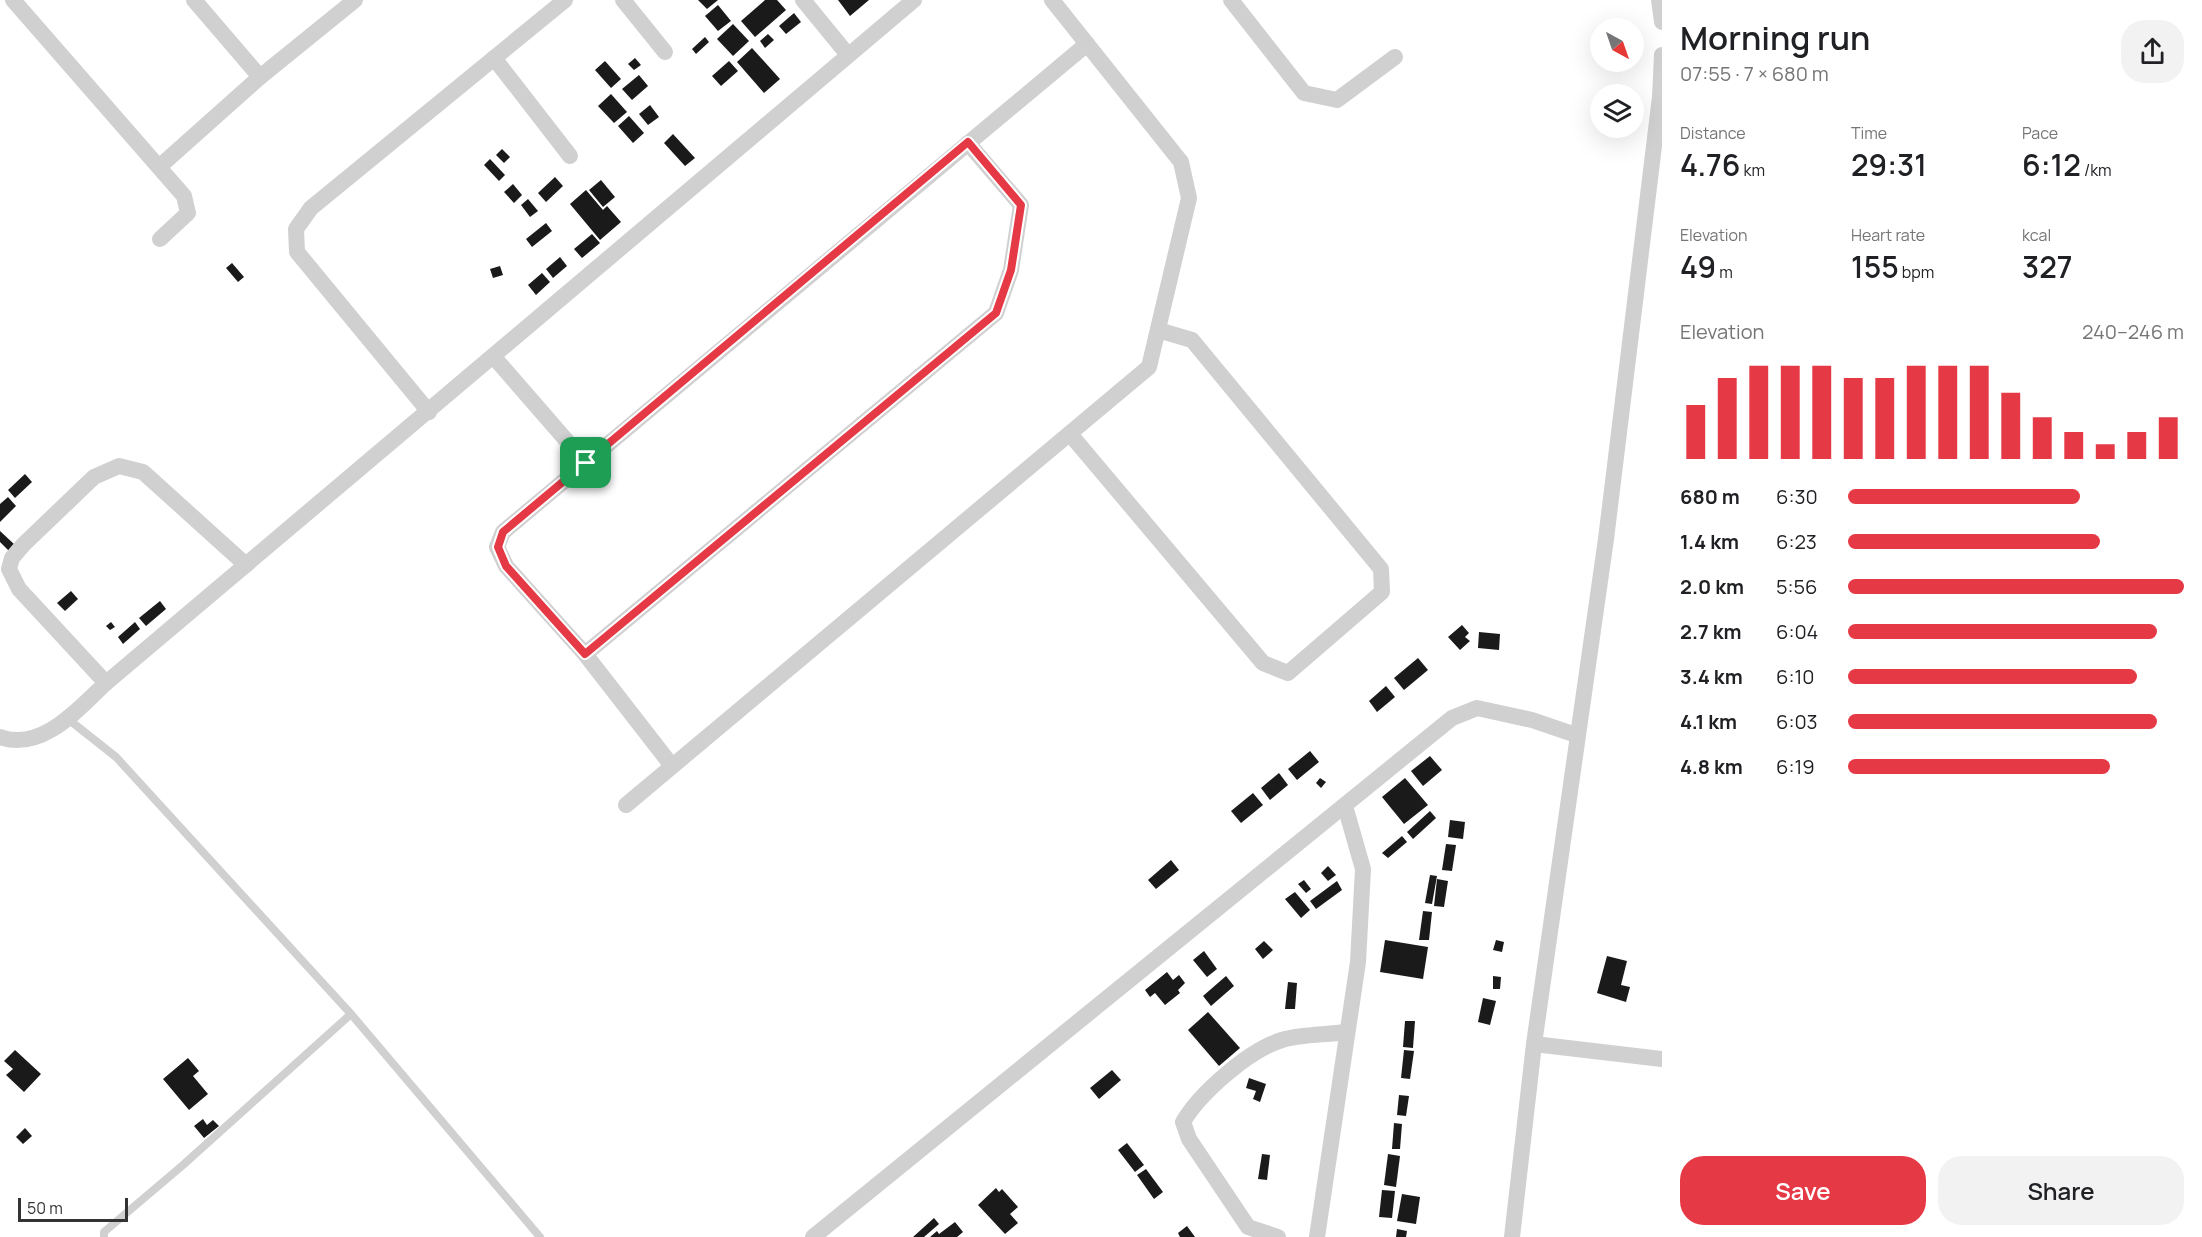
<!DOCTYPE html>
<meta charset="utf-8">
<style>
body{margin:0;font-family:Manrope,sans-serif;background:#f2f2f2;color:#202124;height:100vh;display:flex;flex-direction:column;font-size:22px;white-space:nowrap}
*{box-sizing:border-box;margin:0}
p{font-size:20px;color:#757577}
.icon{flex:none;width:33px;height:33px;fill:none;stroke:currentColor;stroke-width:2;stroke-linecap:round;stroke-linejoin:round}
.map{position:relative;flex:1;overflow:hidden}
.panel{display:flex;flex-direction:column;background:#fff;width:540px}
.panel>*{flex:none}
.needle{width:39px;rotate:140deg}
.buttons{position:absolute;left:1590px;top:18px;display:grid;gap:12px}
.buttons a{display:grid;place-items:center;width:54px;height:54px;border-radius:50%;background:#fff;box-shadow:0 6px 24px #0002;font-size:30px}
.scale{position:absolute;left:18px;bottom:15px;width:110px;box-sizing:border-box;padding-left:6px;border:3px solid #333;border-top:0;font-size:16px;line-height:21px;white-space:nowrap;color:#333;-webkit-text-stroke:4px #fff;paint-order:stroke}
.pin{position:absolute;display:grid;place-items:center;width:51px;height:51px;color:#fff;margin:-26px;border-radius:12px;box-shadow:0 3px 9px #0006}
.round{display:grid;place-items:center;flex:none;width:63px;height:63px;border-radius:24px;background:#f2f2f2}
.overview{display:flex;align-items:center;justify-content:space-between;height:102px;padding:0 18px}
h1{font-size:33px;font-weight:600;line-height:45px}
.figures{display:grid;grid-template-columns:repeat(3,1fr);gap:9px;height:102px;padding:6px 18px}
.figures div{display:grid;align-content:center}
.figures b{font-size:30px;font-weight:600}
.figures small{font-size:16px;font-weight:400}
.figures p{font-size:16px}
.chart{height:168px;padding:12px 18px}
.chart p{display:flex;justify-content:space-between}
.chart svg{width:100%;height:108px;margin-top:6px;stroke:#e63946;stroke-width:6}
.action{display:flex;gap:12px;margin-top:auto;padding:12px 18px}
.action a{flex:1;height:69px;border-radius:24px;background:#e63946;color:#fff;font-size:24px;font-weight:600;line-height:69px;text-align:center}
.action a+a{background:#f2f2f2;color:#202124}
ul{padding:0 18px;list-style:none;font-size:20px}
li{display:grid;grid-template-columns:96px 72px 1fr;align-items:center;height:45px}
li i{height:15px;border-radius:8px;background:#e63946}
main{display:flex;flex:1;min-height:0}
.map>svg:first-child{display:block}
.building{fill:#1a1a1a}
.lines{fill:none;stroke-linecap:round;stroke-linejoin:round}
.lane{stroke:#d0d0d0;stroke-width:8}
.street{stroke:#d0d0d0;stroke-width:16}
.route-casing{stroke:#fff;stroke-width:12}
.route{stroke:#e63946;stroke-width:8}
</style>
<main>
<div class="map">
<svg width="1662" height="1237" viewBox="0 0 1662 1237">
<rect width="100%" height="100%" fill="#fff"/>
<g class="building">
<path d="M698,0h20l-11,9z"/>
<path d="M765,0h12l9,10 -31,27 -14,-16z"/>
<path d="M838,0h31l-19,16z"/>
<path d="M718,5l13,16 -13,10 -13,-15z"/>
<path d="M794,13l7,9 -15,12 -7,-8z"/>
<path d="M733,24l16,17 -16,15 -16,-17z"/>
<path d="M768,34l6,6 -9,8 -5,-7z"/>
<path d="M705,37l4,5 -13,12 -4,-5z"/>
<path d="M752,48l28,31 -16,14 -27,-31z"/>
<path d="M635,58l6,7 -7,5 -6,-6z"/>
<path d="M605,61l16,18 -10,9 -16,-18z"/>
<path d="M729,61l9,10 -17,15 -9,-10z"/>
<path d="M639,75l9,11 -16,14 -10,-11z"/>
<path d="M611,94l16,18 -13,11 -16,-17z"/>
<path d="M650,105l9,12 -11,8 -9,-11z"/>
<path d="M629,116l15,17 -11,10 -15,-17z"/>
<path d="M673,134l22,24 -10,8 -21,-23z"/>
<path d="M502,149l8,8 -6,6 -8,-8z"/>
<path d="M490,159l15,16 -6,6 -15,-16z"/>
<path d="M555,177l8,9 -17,16 -8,-9z"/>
<path d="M601,180l14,17 -12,10 -14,-17z"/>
<path d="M513,184l9,11 -8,8 -10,-11z"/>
<path d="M586,190l17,20 4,-4 14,16 -21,18 -30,-36z"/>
<path d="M528,199l10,12 -8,6 -9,-12z"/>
<path d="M546,223l6,8 -20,16 -6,-8z"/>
<path d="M592,234l8,9 -18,15 -8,-9z"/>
<path d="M560,257l7,9 -14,12 -7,-9z"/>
<path d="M232,263l12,14 -6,5 -12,-14z"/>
<path d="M500,266l3,9 -10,3 -3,-9z"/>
<path d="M542,273l8,9 -14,13 -8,-10z"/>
<path d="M25,474l7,8 -17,16 -7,-8z"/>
<path d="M8,497l8,9 -16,16v-18z"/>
<path d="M0,531l15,14 -6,6 -9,-9z"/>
<path d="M71,591l7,8 -13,12 -8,-8z"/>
<path d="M160,601l6,8 -20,17 -7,-8z"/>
<path d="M111,622l4,5 -5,3 -4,-4z"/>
<path d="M135,622l5,7 -17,15 -5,-7z"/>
<path d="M1462,625l7,8 -4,4 5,4 -10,9 -12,-13z"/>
<path d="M1479,632l21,2 -1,16 -21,-2z"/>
<path d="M1418,658l10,12 -24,20 -10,-12z"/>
<path d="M1386,686l9,11 -18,15 -8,-11z"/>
<path d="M1310,751l9,11 -22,18 -9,-11z"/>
<path d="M1430,756l12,14 -19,16 -12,-15z"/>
<path d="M1279,773l9,12 -18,15 -9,-12z"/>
<path d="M1320,778l6,4 -5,6 -5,-5z"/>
<path d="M1405,778l23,27 -24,19 -22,-27z"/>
<path d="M1253,793l10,12 -22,18 -10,-12z"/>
<path d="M1430,811l6,7 -23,21 -6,-7z"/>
<path d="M1450,820l15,2 -2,17 -15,-2z"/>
<path d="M1402,836l5,6 -19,16 -6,-5z"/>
<path d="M1446,844l10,1 -4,26 -10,-1z"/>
<path d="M1171,860l8,10 -23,19 -8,-9z"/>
<path d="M1328,866l8,9 -8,6 -7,-8z"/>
<path d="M1430,875l7,1 -5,28 -7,-1z"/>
<path d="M1437,879l11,2 -4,26 -10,-1z"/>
<path d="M1304,880l7,9 -5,4 -8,-9z"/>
<path d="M1337,881l5,9 -26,19 -6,-8z"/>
<path d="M1295,892l15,18 -9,8 -16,-19z"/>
<path d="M1423,911l9,1 -3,28h-10z"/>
<path d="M1385,940l43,7 -5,32 -43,-7z"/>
<path d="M1496,940l8,2 -2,10 -9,-2z"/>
<path d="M1264,941l9,9 -10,9 -8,-10z"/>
<path d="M1204,951l13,18 -10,8 -14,-17z"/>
<path d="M1607,956l20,5 -6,24 9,2 -4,15 -29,-9z"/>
<path d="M1167,972l6,8 6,-5 6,8 -7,7 2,3 -15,12 -10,-12 -5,4 -5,-7z"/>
<path d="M1226,976l8,10 -23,20 -8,-10z"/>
<path d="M1493,976l8,1 -1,12h-7z"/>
<path d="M1288,982l9,1 -2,26h-10z"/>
<path d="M1483,998l13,3 -6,24 -12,-3z"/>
<path d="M1208,1012l32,36 -21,18 -31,-36z"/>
<path d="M1405,1021h10l-2,27 -10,-1z"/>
<path d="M15,1050l26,24 -17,18 -18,-17 7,-6 -9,-8z"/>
<path d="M1404,1050l10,1 -4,28 -9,-1z"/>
<path d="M188,1058l11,13 -6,5 15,18 -19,16 -26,-31z"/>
<path d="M1112,1070l9,10 -22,19 -9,-11z"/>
<path d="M1249,1078l17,6 -6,18 -7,-3 3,-8 -10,-3z"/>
<path d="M1399,1095l10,1 -3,20 -9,-1z"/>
<path d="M203,1119l4,6 6,-5 6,6 -15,12 -10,-12z"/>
<path d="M1394,1123l8,1 -2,25h-8z"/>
<path d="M25,1128l7,8 -9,8 -7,-7z"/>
<path d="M1127,1143l17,22 -9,7 -17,-22z"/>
<path d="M1262,1154l8,1 -3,25 -9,-1z"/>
<path d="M1388,1154l12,2 -4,31 -12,-2z"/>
<path d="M1146,1169l17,23 -9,7 -17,-24z"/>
<path d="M996,1188l3,4 3,-3 16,18 -8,7 8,9 -13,11 -27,-29z"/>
<path d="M1382,1190l13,1 -3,27 -13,-1z"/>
<path d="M1402,1194l18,3 -4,27 -19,-3z"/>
<path d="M934,1218l5,6 -15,13h-11z"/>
<path d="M955,1222l8,10 -6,5h-27l7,-6 2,3z"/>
<path d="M1187,1226l8,11h-15l-2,-4z"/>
<path d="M1397,1229l10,2 -1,6h-10z"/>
</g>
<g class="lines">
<g class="lane">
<path d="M68,719l48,38 235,257 189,223"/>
<path d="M104,1237v-5l79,-67 168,-151"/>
</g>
<g class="street">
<path d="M13,0l171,196 4,17 -28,26"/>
<path d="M194,0l66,77"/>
<path d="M623,0l42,52"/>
<path d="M803,0l45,55"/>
<path d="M1231,0l73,93 33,7 58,-43"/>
<path d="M1659,0l3,22"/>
<path d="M494,58l76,98"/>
<path d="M159,167l101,-90 95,-77"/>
<path d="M493,356l93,107"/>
<path d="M429,412l-132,-160 -1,-23 15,-21 254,-208"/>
<path d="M1070,434l193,229 25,10 94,-81 -1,-23 -189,-229 -34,-10"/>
<path d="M585,654l411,-341 15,-43 10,-65 -53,-62"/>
<path d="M106,683l-87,-94 -10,-20 3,-11 11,-13 71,-68 25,-11 24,6 103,93"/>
<path d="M0,737c42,15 78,-28 106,-54l808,-683"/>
<path d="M672,766l-87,-112 -79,-88 -9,-19 6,-15 584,-488"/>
<path d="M626,805l523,-438 40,-169 -8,-36 -129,-162"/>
<path d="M1534,1044l128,15"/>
<path d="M813,1237l639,-519 25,-10 55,12 44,15"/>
<path d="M1278,1237l-30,-10 -59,-88 -6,-17c17,-29 66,-72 99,-82 19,-6 43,-5 64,-8"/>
<path d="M1317,1237l41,-275 5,-93 -18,-63"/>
<path d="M1512,1237l22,-193 72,-505 54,-442 2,-42"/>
</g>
</g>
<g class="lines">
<g class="route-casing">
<path id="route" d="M968,142l53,63 -10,65 -15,43 -411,341 -79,-88 -8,-19 5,-15z"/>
</g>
<use href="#route" class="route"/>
</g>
</svg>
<div class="buttons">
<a><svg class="needle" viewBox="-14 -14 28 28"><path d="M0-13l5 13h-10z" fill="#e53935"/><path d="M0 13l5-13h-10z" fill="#757577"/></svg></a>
<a><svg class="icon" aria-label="layers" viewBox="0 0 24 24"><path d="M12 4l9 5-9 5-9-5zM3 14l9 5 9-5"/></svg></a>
</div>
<div class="scale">50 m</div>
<div class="pin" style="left:586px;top:463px;background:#1e9e55"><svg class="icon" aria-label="arrive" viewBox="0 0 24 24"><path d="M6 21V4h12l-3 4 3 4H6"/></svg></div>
</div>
<section class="panel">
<div class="overview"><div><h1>Morning run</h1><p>07:55 · 7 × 680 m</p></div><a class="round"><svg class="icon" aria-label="share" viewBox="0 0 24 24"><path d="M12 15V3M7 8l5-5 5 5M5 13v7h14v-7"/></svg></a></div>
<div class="figures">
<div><p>Distance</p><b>4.76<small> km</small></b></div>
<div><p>Time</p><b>29:31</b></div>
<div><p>Pace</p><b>6:12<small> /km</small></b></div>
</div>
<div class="figures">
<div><p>Elevation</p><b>49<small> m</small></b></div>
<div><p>Heart rate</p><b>155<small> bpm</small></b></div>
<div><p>kcal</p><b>327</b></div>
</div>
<div class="chart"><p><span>Elevation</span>240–246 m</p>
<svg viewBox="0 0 160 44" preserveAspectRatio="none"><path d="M5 44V22M15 44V11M25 44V6M35 44V6M45 44V6M55 44V11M65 44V11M75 44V6M85 44V6M95 44V6M105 44V17M115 44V27M125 44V33M135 44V38M145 44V33M155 44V27"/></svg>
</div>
<ul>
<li><b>680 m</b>6:30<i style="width:69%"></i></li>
<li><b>1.4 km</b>6:23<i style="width:75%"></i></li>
<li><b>2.0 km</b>5:56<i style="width:100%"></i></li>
<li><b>2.7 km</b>6:04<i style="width:92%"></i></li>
<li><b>3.4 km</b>6:10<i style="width:86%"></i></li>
<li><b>4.1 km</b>6:03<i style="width:92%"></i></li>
<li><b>4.8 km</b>6:19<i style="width:78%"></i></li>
</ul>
<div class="action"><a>Save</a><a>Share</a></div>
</section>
</main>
